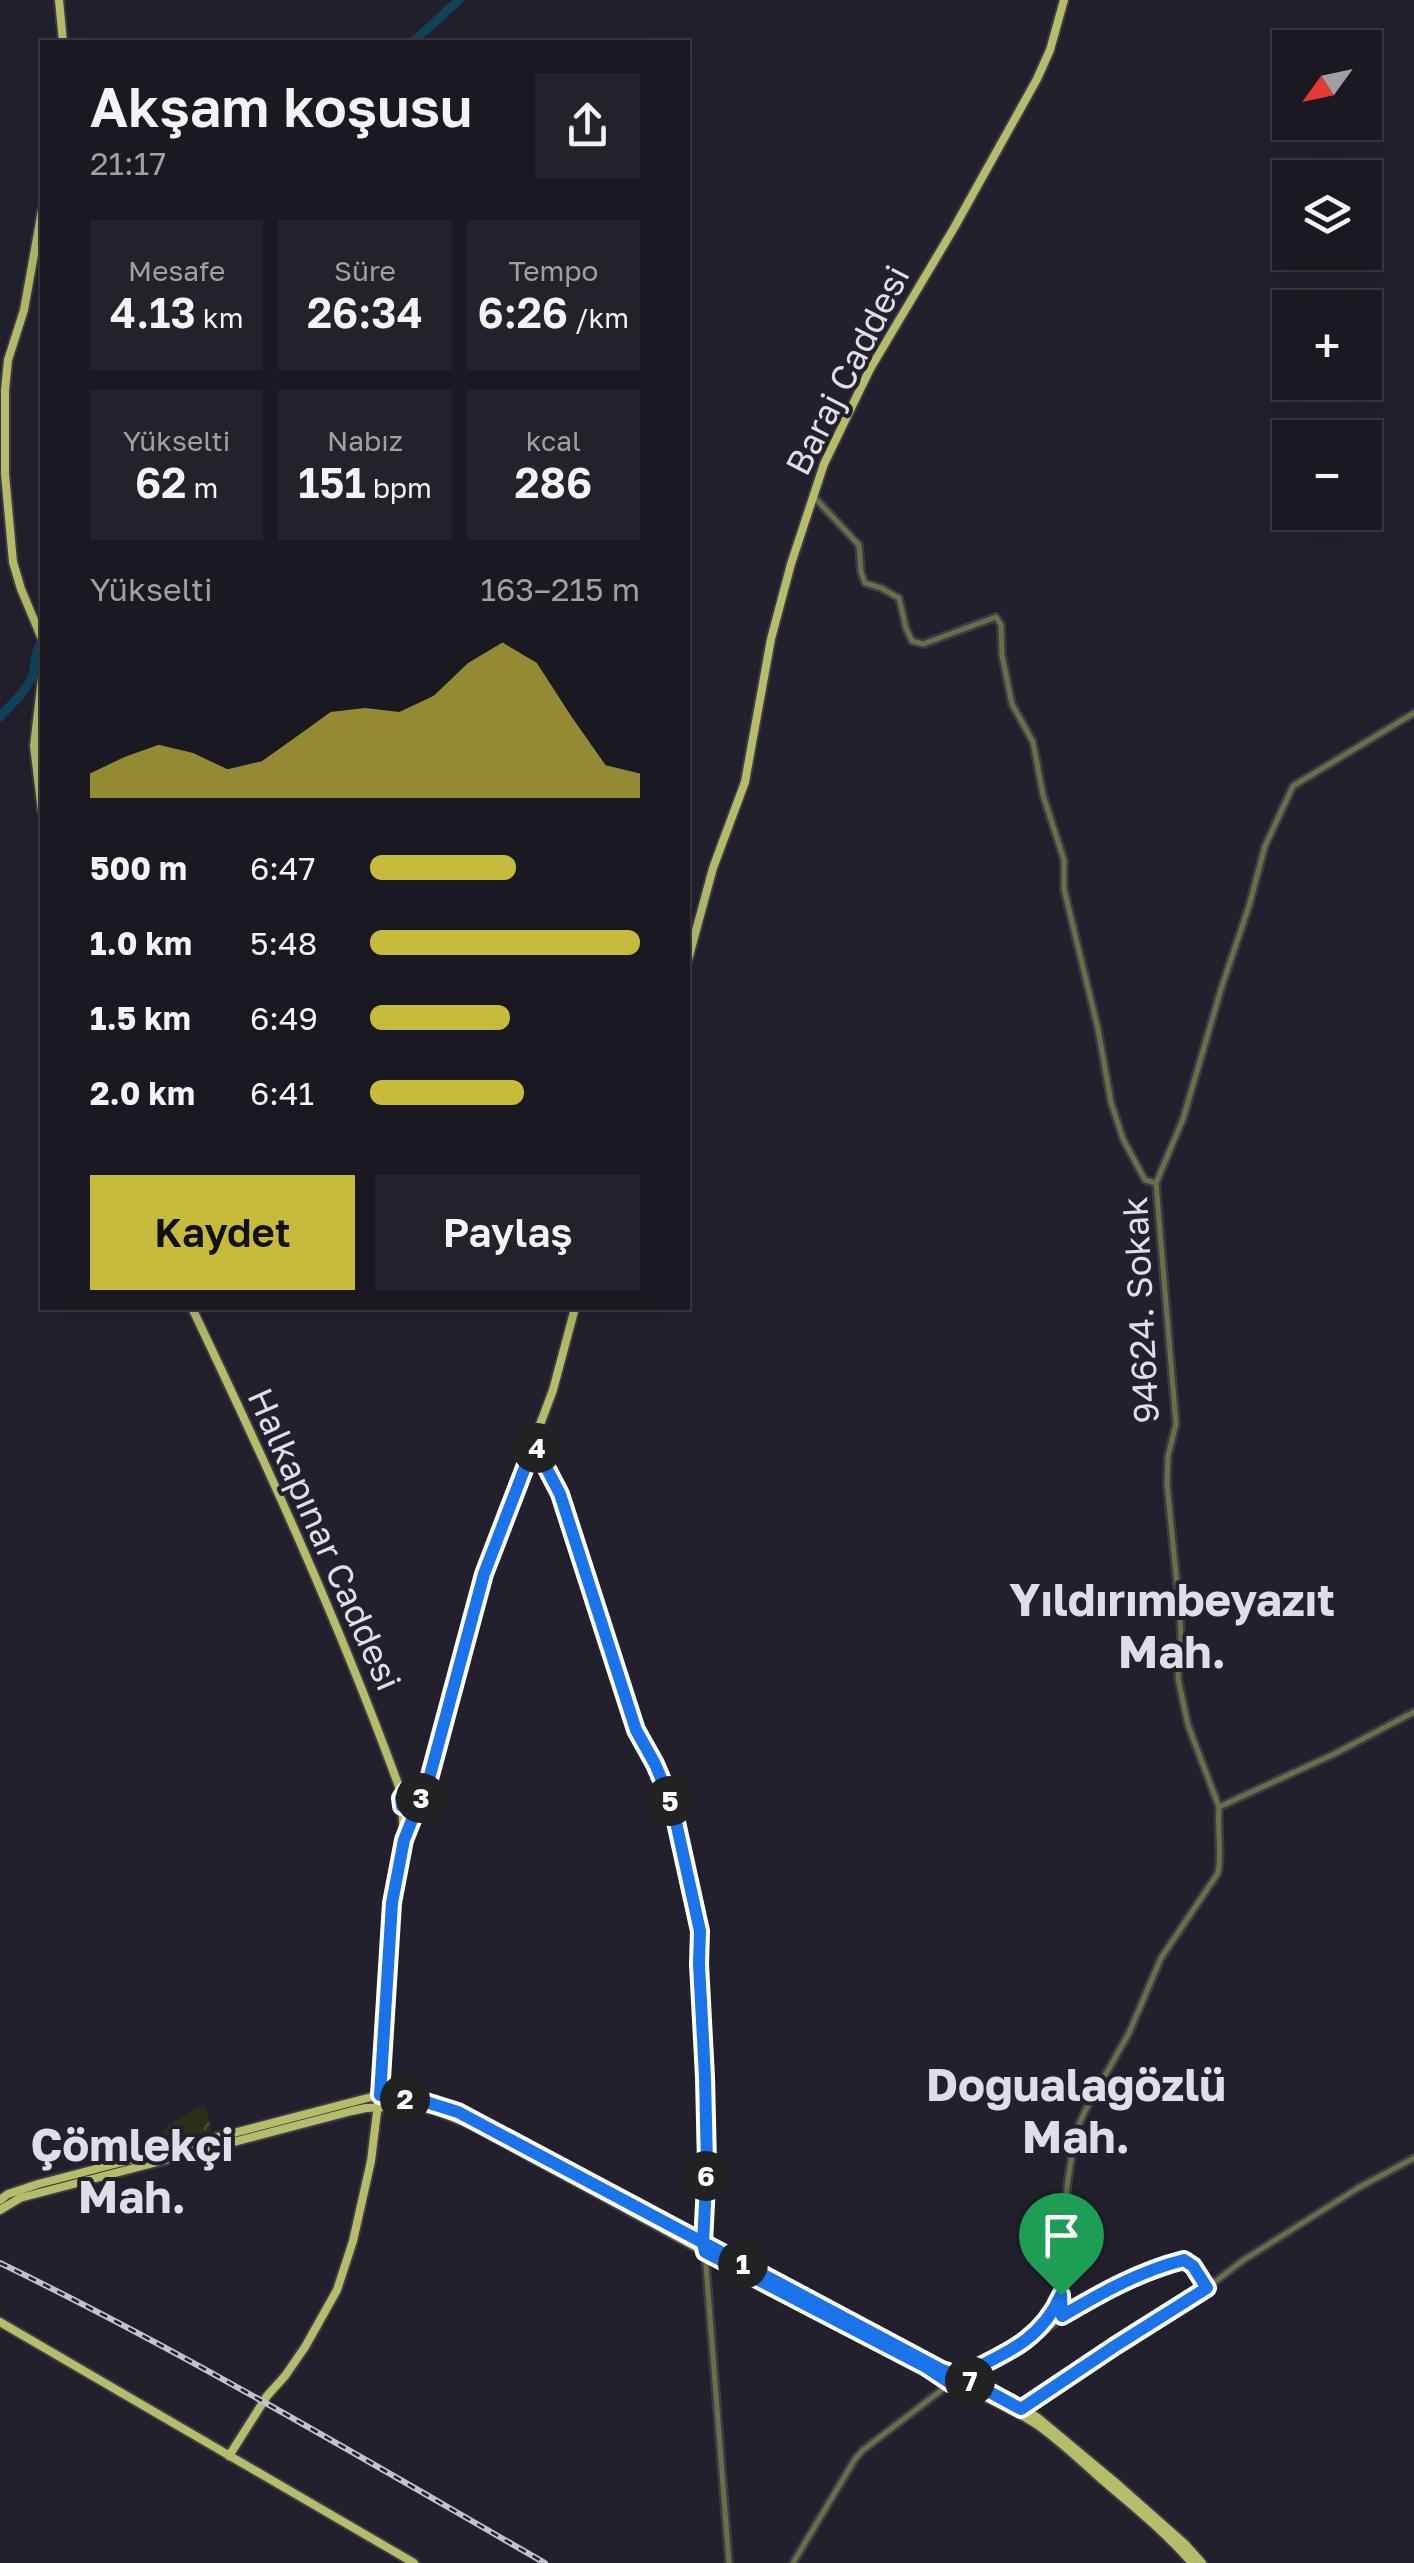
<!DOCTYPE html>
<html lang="tr">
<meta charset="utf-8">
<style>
body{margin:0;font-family:"Golos Text",sans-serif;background:#23212a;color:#f1f3f6;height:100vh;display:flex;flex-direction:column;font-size:38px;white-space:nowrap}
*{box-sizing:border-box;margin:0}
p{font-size:32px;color:#9fa0a5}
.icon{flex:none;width:55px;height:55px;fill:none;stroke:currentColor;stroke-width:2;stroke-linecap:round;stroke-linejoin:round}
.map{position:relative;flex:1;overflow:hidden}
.details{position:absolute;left:40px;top:40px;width:650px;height:1270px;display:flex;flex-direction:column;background:#1a1821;border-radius:0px;box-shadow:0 10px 40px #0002,0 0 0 2px #38373f}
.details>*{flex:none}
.needle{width:65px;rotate:237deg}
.buttons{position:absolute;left:1272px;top:30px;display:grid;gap:20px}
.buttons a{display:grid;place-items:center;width:110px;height:110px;border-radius:0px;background:#1a1821;box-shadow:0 10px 40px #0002,0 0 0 2px #38373f;font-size:50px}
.pin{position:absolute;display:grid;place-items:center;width:85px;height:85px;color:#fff;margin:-102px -42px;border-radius:50% 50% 50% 0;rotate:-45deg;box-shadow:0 0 10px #0007}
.pin .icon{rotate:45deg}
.km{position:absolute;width:50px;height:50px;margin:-25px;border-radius:50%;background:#222;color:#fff;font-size:28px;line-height:50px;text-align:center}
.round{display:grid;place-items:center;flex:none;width:105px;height:105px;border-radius:0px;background:#23212a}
.head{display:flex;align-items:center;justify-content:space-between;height:170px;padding:0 50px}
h1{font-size:55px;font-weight:600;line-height:75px}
.stats{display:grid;grid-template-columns:repeat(3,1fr);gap:15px;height:170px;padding:10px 50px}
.stats div{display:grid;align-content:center;border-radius:0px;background:#23212a;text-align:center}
.stats b{font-size:42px;font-weight:600}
.stats small{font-size:28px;font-weight:400}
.stats p{font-size:28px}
.chart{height:280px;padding:20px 50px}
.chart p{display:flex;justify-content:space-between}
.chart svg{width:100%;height:180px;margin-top:10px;fill:#c7bb3b;opacity:.7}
.button{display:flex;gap:20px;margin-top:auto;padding:20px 50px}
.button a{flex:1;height:115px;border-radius:0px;background:#c7bb3b;color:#111;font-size:40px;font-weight:600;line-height:115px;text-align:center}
.button a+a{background:#23212a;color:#f1f3f6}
ul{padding:0 50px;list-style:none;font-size:32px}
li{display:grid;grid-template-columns:160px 120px 1fr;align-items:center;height:75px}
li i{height:25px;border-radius:12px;background:#c7bb3b}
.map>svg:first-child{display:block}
.forest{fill:url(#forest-crowns)}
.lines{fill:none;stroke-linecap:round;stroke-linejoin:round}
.river{stroke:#10435a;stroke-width:9}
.minor-casing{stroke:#3c3b46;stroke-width:10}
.major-casing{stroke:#3c3b46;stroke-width:12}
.minor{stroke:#6b6e48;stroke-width:5}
.major{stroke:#b6bc69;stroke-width:8}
.rail-casing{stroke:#c3c2cb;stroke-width:6}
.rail{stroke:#22202c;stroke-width:2.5;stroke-dasharray:8;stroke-linecap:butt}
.route-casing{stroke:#fff;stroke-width:20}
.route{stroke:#1a73e8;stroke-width:12}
.labels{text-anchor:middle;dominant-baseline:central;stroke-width:8;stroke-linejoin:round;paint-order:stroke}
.street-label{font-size:35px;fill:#dfdee7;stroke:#22202c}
.district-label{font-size:45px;font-weight:bold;fill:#dfdee7;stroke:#22202c}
</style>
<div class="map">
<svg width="1414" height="2563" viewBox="0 0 1414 2563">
<defs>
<pattern id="forest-crowns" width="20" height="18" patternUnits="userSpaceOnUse" patternTransform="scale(2.5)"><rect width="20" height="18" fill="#2c2f14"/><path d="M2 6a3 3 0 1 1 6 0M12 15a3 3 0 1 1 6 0" fill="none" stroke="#4a4d36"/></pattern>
</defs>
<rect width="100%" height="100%" fill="#22202c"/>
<path class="forest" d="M202,2106h3l7,24 -4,7 -57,15 -2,-8 23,-21z"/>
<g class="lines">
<g class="river">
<path d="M413,42l46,-42"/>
<path d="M0,717c10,-12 25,-24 31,-38 6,-13 2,-26 11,-38"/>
</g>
<g class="minor-casing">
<g id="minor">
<path d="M814,497l45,48 2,27 4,11 16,5 18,10 7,30 6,13 11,3 73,-27 5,8 1,30 10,49 21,38 10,53 21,65v29l34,140 13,73 12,37 22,41 11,3"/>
<path d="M534,1444l25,50 77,236 19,34 17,41 28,126 -1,33 8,201 -4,76"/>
<path d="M1219,1807l-31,-82 -10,-47 3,-39 -1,-24 -13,-131 1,-28 8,-32 -20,-241 27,-64 39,-133 27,-80 16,-60 28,-60 121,-73"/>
<path d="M705,2252l24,311"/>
<path d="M1055,2311l7,3 -3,6 -6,-3z"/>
<path d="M1062,2316c39,-23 78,-45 122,-56l9,6 14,22 35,-27 116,-73 56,-30"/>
<path d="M1037,2335l24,-16"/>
<path d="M1021,2409l94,-64 92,-57"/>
<path d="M793,2563l62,-104 8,-9 97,-74 70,-37 21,-23 11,-27 5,-102 8,-54 10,-22 44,-78 32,-75 57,-85c4,-21 -1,-44 1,-66l115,-53 80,-42"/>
</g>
</g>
<g class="major-casing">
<g id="major">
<path d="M59,0l4,42"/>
<path d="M42,210l-18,100 -16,50 -3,30v84l8,88 8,27 21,50"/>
<path d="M42,678l-8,68 8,65"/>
<path d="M688,960l25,-92 32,-86 26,-143 20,-75 33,-100 46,-95 84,-141 83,-149 13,-29 14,-50"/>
<path d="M192,1308c76,159 150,321 210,487"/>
<circle cx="410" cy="1800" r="10"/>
<path d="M420,1800l19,-51 45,-175 69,-184 22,-82"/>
<path d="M402,1805l2,31"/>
<path d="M0,2200l8,-6 30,-10 341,-89 47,6 32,11 579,305 78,65 70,62 17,19"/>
<path d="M0,2210l20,-12 332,-87 14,-3 44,-2 25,4 41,17 229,125 221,115c35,22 75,34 110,57 23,16 44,36 65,55 32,27 64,53 91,84"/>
<path d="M0,2322l414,241"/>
<path d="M229,2456l38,-60 18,-20 20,-29 32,-57 16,-49 18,-80 12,-98 10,-160 11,-63 14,-35"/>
</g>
</g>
<use href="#minor" class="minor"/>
<use href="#major" class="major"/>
<g class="rail-casing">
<path id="rail" d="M0,2263c186,90 365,197 545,300"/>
</g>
<use href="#rail" class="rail"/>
</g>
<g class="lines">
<g class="route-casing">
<path id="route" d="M1061,2295c-21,47 -58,59 -101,81l-18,-6 -484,-258 -32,-10 -46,-7 12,-192 12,-63 14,-35 -6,5 -10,-4 -1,-8 5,-7 10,1 4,8 9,-21 55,-205 50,-130 26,50 76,236 19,34 17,40 28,127 -1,33 6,113 2,88 -4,78 2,9 221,115 24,16 10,-7 61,33 94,-63 92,-58 -14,-22 -9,-6c-44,11 -83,33 -122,56l-1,-21"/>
</g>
<use href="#route" class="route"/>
</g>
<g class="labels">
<g class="street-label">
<text transform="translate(847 370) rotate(-63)">Baraj Caddesi</text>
<text transform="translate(1140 1310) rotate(-93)">94624. Sokak</text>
<text transform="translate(325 1539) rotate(66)">Halkapınar Caddesi</text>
</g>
<g class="district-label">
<text x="1172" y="1599">Yıldırımbeyazıt<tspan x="1172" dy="52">Mah.</tspan></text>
<text x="1076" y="2084">Doğualagözlü<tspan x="1076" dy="52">Mah.</tspan></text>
<text x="132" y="2144">Çömlekçi<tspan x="132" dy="52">Mah.</tspan></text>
</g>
</g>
</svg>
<div class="buttons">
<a><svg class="needle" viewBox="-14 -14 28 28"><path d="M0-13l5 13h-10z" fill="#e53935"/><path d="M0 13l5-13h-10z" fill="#9fa0a5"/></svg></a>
<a><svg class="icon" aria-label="layers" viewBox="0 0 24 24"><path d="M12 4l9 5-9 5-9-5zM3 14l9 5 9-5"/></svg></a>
<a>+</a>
<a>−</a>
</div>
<div class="pin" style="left:1061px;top:2295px;background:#1e9e55"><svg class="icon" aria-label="arrive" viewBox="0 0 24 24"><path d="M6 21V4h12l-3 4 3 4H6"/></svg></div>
<b class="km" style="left:743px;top:2264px">1</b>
<b class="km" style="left:405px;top:2099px">2</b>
<b class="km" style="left:421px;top:1798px">3</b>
<b class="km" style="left:537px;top:1448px">4</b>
<b class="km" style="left:670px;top:1801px">5</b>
<b class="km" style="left:706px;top:2176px">6</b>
<b class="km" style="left:970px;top:2381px">7</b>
<section class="details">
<div class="head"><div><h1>Akşam koşusu</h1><p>21:17</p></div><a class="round"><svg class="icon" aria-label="share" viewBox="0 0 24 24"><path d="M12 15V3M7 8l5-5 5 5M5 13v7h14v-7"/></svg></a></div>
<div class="stats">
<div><p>Mesafe</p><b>4.13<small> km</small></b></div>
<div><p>Süre</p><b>26:34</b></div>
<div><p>Tempo</p><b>6:26<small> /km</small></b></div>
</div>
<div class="stats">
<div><p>Yükselti</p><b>62<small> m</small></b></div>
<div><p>Nabız</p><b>151<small> bpm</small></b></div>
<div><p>kcal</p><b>286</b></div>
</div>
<div class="chart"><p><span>Yükselti</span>163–215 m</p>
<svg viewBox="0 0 160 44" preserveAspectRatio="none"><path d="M0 44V38L10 34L20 31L30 33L40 37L50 35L60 29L70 23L80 22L90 23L100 19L110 11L120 6L130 11L140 24L150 36L160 38V44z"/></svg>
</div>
<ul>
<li><b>500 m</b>6:47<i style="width:54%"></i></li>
<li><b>1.0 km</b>5:48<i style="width:100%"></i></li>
<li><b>1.5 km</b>6:49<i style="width:52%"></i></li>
<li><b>2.0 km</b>6:41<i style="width:57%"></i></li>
</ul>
<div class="button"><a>Kaydet</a><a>Paylaş</a></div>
</section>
</div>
